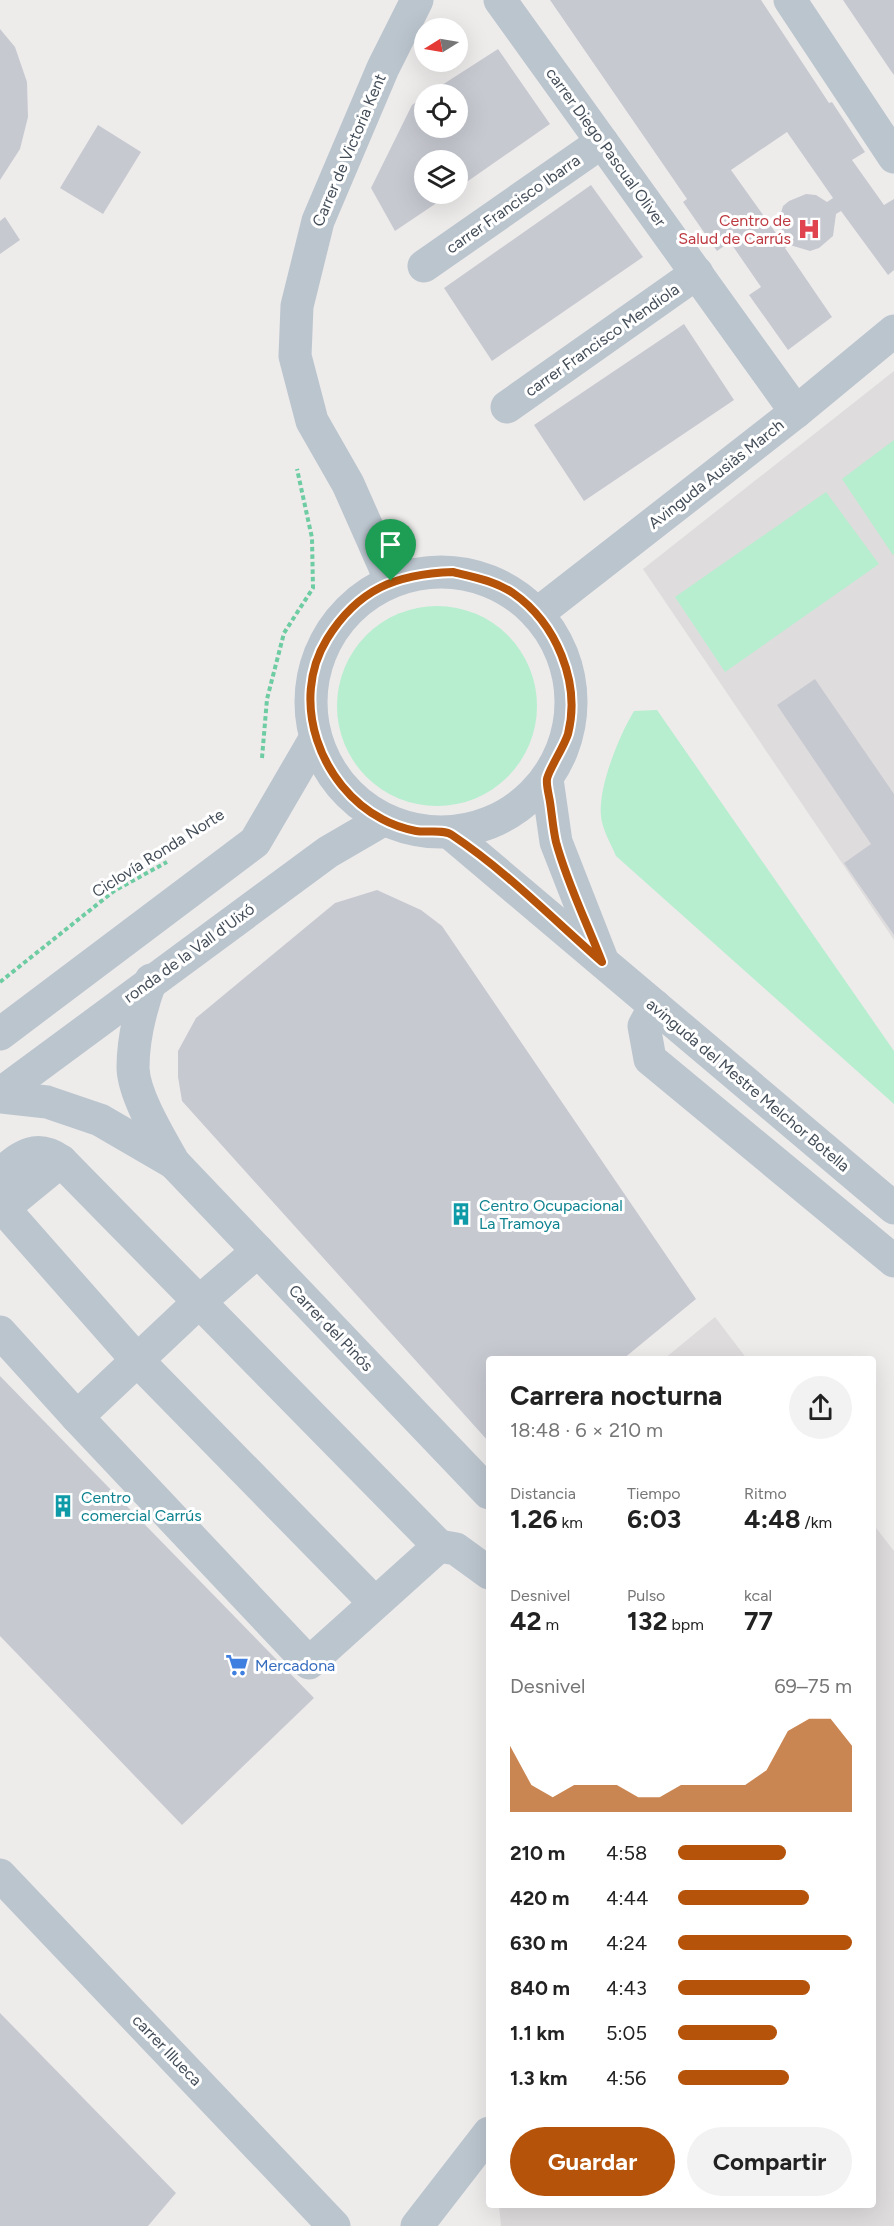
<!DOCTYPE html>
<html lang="es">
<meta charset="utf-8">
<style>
body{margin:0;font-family:Figtree,sans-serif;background:#f2f2f2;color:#222;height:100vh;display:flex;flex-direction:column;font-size:22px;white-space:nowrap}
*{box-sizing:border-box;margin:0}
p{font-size:20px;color:#767676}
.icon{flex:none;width:33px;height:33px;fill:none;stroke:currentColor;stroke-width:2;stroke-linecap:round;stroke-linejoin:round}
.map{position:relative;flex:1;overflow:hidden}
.drawer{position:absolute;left:486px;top:1356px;width:390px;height:852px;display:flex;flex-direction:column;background:#fff;border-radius:6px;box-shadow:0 6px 24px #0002}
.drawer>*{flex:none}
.needle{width:39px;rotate:259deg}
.controls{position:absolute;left:414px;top:18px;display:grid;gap:12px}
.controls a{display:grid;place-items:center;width:54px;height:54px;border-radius:50%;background:#fff;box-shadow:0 6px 24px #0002;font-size:30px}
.pin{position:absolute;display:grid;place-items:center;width:51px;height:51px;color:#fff;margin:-62px -26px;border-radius:50% 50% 50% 0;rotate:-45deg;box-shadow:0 0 6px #0007}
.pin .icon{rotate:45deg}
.round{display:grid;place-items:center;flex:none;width:63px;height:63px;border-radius:32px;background:#f2f2f2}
.head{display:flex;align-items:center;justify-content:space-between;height:102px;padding:0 24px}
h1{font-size:27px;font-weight:700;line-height:45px}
.stats{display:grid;grid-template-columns:repeat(3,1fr);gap:9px;height:102px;padding:6px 24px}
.stats div{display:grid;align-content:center}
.stats b{font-size:26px;font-weight:700}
.stats small{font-size:16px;font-weight:400}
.stats p{font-size:16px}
.chart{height:168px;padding:12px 24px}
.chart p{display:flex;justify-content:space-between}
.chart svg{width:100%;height:108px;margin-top:6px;fill:#b45309;opacity:.7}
.primary-button{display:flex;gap:12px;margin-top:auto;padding:12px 24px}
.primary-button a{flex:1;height:69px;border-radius:36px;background:#b45309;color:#fff;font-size:24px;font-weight:700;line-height:69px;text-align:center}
.primary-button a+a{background:#f2f2f2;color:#222}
ul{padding:0 24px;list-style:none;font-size:20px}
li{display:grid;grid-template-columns:96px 72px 1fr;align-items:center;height:45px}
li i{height:15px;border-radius:8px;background:#b45309}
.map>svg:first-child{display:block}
.education{fill:#dfdcdd}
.green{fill:#b6eecf}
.building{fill:#c7c9d1;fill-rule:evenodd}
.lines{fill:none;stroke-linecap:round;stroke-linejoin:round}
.path{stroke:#6ecca3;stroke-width:4;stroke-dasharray:4.5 3;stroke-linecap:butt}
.minor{stroke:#bbc5ce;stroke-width:33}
.route-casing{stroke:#fff;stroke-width:12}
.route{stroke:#b45309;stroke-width:8}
.labels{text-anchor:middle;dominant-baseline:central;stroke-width:6;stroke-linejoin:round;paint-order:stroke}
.street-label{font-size:16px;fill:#434d58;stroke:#fff}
.health-label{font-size:16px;fill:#be3a42;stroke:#fff;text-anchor:end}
.culture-label{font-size:16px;fill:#0d838f;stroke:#fff;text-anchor:start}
.shop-label{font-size:16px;fill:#366cbe;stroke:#fff;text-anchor:start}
</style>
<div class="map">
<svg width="894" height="2226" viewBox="0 0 894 2226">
<rect width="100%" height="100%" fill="#eeebeb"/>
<g class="education">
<path d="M894,371v569l-251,-371z"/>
<path d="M715,1317l32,42h-83z"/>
<path d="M873,1524l21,27v675h-393l-2,-21h374z"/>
</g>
<g class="green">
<path d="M894,440v114l-1,1 -51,-76z"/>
<path d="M826,492l53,72 -154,108 -50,-75z"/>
<circle cx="437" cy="706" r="100"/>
<path d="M657,710l237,341v53l-278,-248c-5,-12 -14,-27 -15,-40 -3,-29 18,-80 33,-105z"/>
</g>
<g class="building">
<path d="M550,0h211l68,103 3,-1 33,50 -13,8 32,45 10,-6v71l-6,5 -47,-64 -5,3 -3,22 -14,12 -9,3 -20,-6 -5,3 47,69 -44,33 -39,-55 12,-8 -31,-45 -13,9 -34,-49 4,-3zM787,132l46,66 -6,4 -11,-7 -10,-1 -17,7 -6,5 -3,10 2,17 -4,3 -47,-66z"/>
<path d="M843,0h51v75l-3,-4z"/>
<path d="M0,29l15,18 12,35 1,35 -8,32 -20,31z"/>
<path d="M498,49l52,75 -92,64v-28h-34v34h26l-55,37 -24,-43 41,-83 12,-8v31h34v-34h-30z"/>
<path d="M98,125l43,27 -38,62 -43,-26z"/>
<path d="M591,185l52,72 -151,104 -48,-73z"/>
<path d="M5,217l15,23 -20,14v-33z"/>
<path d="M684,324l50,76 -150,101 -50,-76z"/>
<path d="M815,679l79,115v141l-50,-72 27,-19 -94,-139z"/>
<path d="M377,890l44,20 21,16 254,373 -73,60h-134v83l-307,-341 -4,-24v-26l18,-33 139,-115z"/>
<path d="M0,1376l314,322 -132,127 -182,-189z"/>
<path d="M0,2013l176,180 -28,33h-148z"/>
</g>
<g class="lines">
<g class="path">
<path d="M262,758l5,-59 17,-66 29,-45 -1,-50 -15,-69"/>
<path d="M0,982l114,-91 53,-29"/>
</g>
<g class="minor">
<path d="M500,0l296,412"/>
<path d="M790,0l104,157"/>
<path d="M424,266l178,-124"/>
<path d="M507,407l190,-134"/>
<circle cx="441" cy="702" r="130"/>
<path d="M391,581l-43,-97 -36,-63 -17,-65 2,-50 21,-85 65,-153 34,-68"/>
<path d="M537,614l259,-202 98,-81"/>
<path d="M547,779l9,63 45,115"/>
<path d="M450,833l444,375"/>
<path d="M151,980c-10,27 -18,58 -18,88 1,28 27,70 41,95l315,330"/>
<path d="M655,1006l-11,20 6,33 244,202"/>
<path d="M0,1034l255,-192 60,-103"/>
<path d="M0,1094l328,-242 55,-32"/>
<path d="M0,1097l47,5 53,18 74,43"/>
<path d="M0,1174c21,-17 35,-31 61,-13l378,385 -130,117 -232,-246 122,-115 59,-51"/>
<path d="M3,1208l135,153 237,242"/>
<path d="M0,1211l61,-50"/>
<path d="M0,1332l77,85"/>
<path d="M439,1546l17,3 33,24"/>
<path d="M0,1875l334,351"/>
<path d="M417,2226l72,-93"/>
</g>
</g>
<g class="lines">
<g class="route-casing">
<path id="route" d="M453,572c21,5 42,9 60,21 43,30 68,89 55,141 -4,13 -20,37 -21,45 -1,6 2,16 3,23 2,13 3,27 6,40 11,41 31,81 46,120 -48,-42 -96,-91 -150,-127 -9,-6 -25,-2 -36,-4 -10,-2 -25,-7 -34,-12 -62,-33 -93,-118 -55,-180 31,-50 69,-65 126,-67z"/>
</g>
<use href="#route" class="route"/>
</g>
<defs>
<g id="hospital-bare" transform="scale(1.8)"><path d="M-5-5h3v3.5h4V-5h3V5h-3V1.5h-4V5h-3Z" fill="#e0444e" stroke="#fff" stroke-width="2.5" paint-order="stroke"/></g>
<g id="building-bare" transform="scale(1.8)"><path d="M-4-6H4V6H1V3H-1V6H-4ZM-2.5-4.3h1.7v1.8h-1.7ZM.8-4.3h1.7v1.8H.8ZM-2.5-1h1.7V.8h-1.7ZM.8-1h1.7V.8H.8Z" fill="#0f9aa8" stroke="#fff" stroke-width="2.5" paint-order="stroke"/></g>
<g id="supermarket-bare" transform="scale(1.8)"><path d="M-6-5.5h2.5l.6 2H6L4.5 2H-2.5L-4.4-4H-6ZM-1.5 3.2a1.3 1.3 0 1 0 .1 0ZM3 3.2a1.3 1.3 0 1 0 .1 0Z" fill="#3f7fe0" stroke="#fff" stroke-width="2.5" paint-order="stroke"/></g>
</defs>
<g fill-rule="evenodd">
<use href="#hospital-bare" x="809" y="229"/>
<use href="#building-bare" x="461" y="1214"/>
<use href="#building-bare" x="63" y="1506"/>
<use href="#supermarket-bare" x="237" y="1665"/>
</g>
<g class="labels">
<g class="street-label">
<text transform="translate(606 147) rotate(54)">carrer Diego Pascual Oliver</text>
<text transform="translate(349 150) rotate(-67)">Carrer de Victoria Kent</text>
<text transform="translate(513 204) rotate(-35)">carrer Francisco Ibarra</text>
<text transform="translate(602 340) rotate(-35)">carrer Francisco Mendiola</text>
<text transform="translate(716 474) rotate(-38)">Avinguda Ausiàs March</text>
<text transform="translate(158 853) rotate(-32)">Ciclovía Ronda Norte</text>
<text transform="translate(189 953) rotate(-36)">ronda de la Vall d'Uixó</text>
<text transform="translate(748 1085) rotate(40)">avinguda del Mestre Melchor Botella</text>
<text transform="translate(331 1328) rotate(46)">Carrer del Pinós</text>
<text transform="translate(167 2050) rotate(46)">carrer Illueca</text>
</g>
<g class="health-label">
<text x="791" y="220">Centro de<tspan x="791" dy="18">Salud de Carrús</tspan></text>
</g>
<g class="culture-label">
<text x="479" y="1205">Centro Ocupacional<tspan x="479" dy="18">La Tramoya</tspan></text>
<text x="81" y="1497">Centro<tspan x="81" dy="18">comercial Carrús</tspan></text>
</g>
<g class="shop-label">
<text x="255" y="1665">Mercadona</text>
</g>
</g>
</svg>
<div class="controls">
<a><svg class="needle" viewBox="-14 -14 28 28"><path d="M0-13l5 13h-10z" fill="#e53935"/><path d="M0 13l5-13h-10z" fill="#767676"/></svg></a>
<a><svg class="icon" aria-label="locate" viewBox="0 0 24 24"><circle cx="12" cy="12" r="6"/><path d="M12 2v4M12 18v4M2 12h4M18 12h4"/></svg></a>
<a><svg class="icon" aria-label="layers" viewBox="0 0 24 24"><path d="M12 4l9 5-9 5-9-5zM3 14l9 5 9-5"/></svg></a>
</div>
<div class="pin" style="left:391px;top:581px;background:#1e9e55"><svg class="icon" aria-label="arrive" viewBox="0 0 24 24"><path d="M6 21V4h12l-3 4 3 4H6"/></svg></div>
<section class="drawer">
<div class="head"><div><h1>Carrera nocturna</h1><p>18:48 · 6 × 210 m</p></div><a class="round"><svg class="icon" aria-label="share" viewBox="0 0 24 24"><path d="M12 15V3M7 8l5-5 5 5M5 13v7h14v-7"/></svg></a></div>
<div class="stats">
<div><p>Distancia</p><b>1.26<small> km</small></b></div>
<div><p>Tiempo</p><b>6:03</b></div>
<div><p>Ritmo</p><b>4:48<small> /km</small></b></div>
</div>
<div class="stats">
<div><p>Desnivel</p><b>42<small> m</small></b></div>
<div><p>Pulso</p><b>132<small> bpm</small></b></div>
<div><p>kcal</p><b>77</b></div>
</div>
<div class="chart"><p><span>Desnivel</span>69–75 m</p>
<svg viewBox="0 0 160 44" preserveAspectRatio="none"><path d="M0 44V17L10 33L20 38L30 33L40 33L50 33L60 38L70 38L80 33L90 33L100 33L110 33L120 27L130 11L140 6L150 6L160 17V44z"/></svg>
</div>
<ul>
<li><b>210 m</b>4:58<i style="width:62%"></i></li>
<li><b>420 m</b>4:44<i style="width:75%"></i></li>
<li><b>630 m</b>4:24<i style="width:100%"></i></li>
<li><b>840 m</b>4:43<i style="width:76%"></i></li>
<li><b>1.1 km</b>5:05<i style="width:57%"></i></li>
<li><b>1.3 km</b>4:56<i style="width:64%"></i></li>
</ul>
<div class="primary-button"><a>Guardar</a><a>Compartir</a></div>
</section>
</div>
